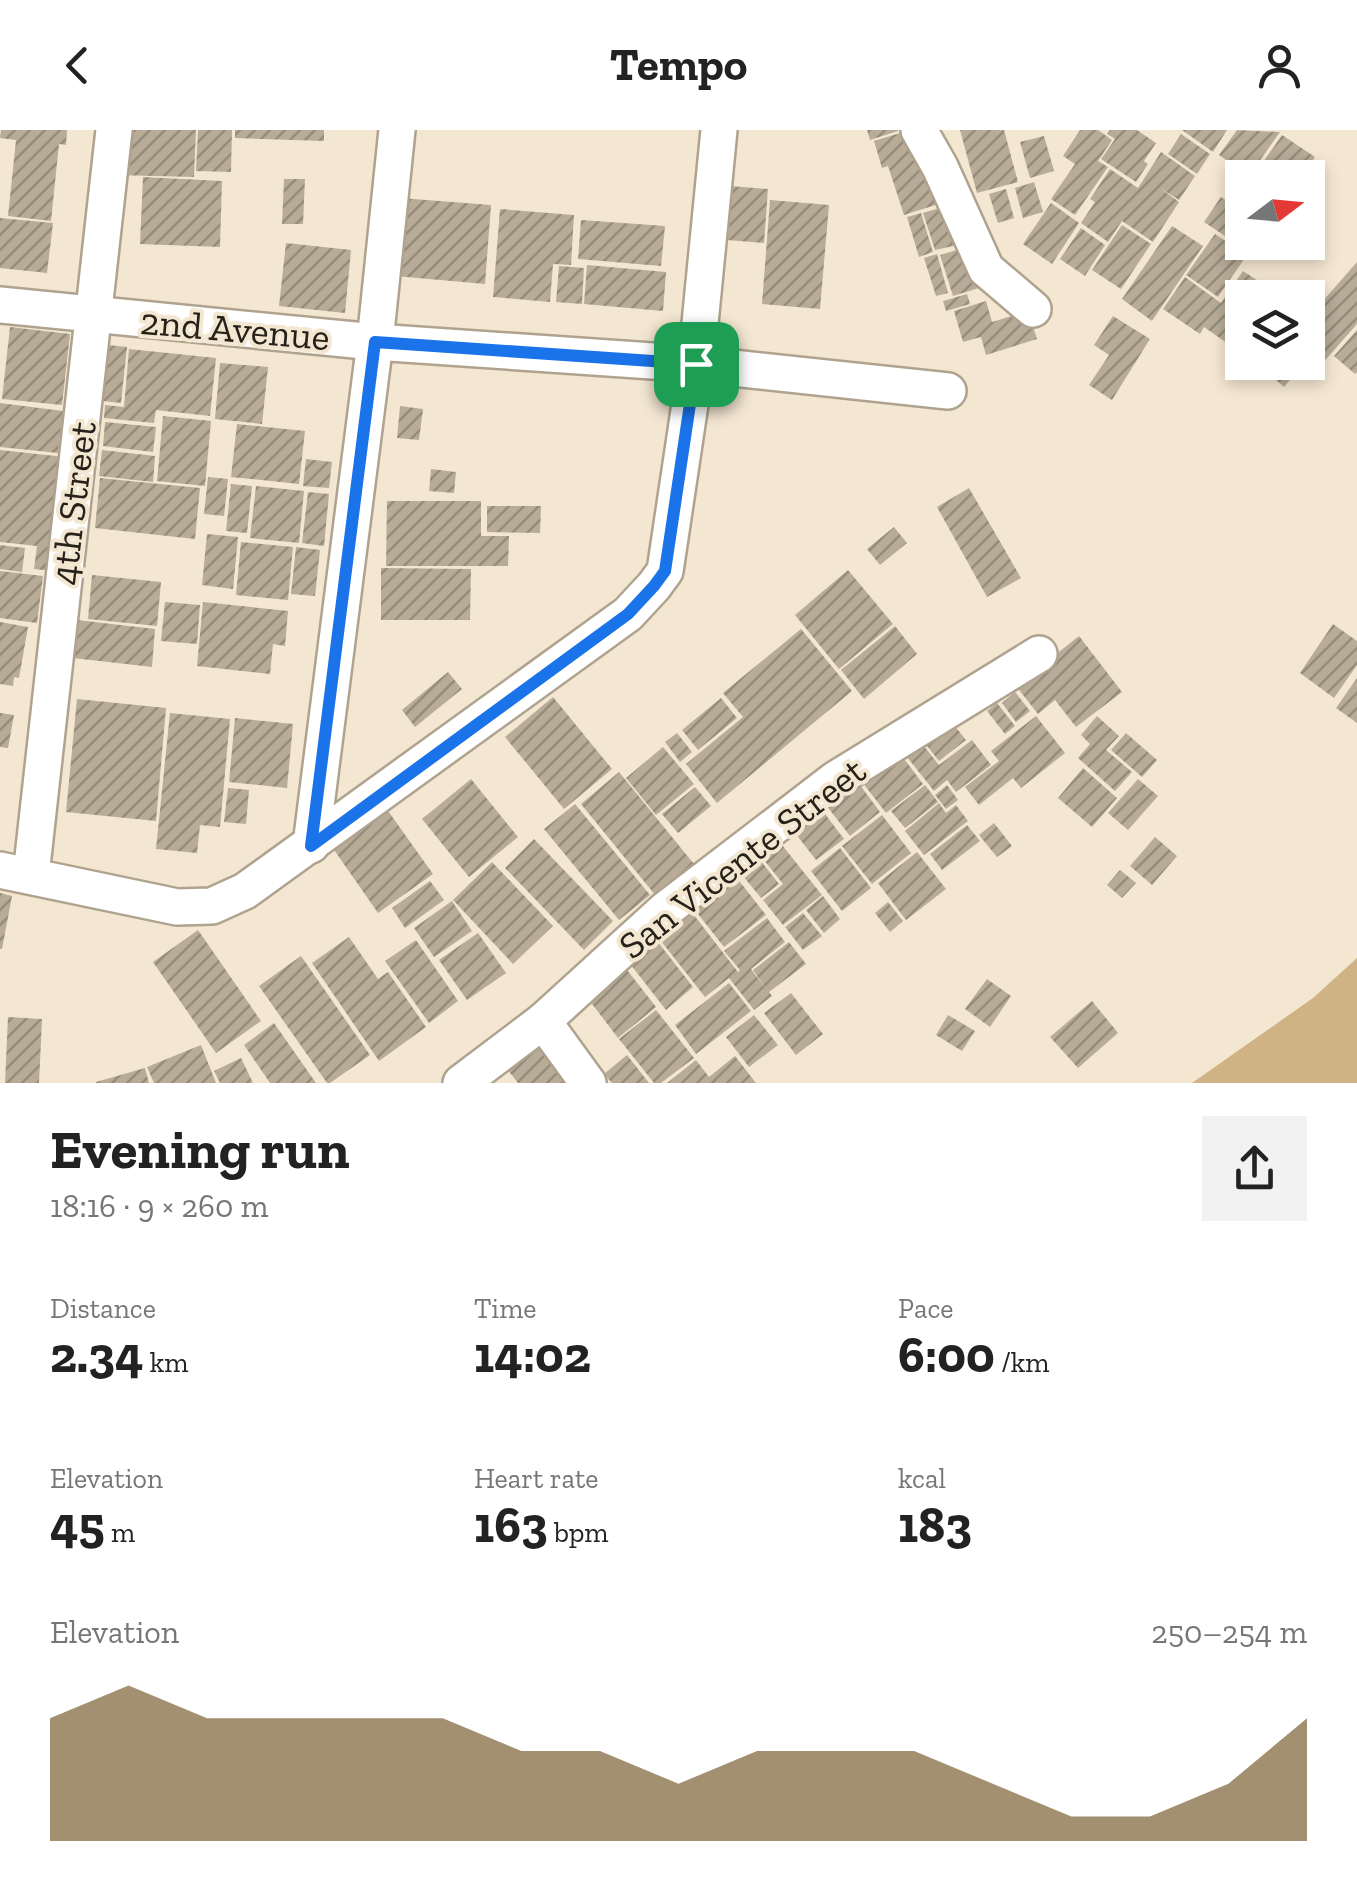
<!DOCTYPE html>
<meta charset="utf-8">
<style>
body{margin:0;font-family:"Zilla Slab",serif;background:#f2f2f2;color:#222;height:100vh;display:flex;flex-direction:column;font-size:38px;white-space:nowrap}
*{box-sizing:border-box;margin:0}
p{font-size:32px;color:#767676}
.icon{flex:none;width:55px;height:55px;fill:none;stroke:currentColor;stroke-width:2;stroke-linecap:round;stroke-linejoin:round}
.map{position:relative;height:953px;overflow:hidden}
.drawer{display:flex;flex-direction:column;background:#fff;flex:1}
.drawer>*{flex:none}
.needle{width:65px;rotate:74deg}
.fabs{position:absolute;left:1225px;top:30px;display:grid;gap:20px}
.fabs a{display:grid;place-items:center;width:100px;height:100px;border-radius:0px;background:#fff;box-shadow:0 5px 15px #0003;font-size:50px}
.pin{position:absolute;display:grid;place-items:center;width:85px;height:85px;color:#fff;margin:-42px;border-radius:20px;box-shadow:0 5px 15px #0006}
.round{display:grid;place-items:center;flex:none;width:105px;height:105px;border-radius:0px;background:#f2f2f2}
.summary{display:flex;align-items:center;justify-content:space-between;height:170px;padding:0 50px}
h1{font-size:55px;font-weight:700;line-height:75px}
.metrics{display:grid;grid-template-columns:repeat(3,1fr);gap:15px;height:170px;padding:10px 50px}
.metrics div{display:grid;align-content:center}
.metrics b{font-size:50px;font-weight:700}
.metrics small{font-size:28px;font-weight:400}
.metrics p{font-size:28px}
.chart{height:280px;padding:20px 50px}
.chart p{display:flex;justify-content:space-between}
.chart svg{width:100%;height:180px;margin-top:10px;fill:#7d6234;opacity:.7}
header{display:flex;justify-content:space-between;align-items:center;height:130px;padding:0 50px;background:#fff;font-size:45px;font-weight:700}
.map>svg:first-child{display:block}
.water{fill:#cfb384}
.building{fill:url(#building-hatch)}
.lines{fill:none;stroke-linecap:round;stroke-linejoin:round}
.street-casing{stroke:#afa38f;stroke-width:40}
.street{stroke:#fff;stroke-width:35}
.route-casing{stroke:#fff;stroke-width:20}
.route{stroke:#1a73e8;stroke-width:12}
.labels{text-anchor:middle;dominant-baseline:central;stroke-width:8;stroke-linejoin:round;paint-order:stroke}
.street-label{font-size:38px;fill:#262119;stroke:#f4e7d2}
</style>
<header><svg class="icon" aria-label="back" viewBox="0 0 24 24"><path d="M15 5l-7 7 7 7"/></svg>Tempo<svg class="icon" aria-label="person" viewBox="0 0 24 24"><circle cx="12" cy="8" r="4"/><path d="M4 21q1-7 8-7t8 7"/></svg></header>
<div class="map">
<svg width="1357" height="953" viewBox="0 0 1357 953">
<defs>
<pattern id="building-hatch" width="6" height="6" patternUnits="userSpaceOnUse" patternTransform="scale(2.5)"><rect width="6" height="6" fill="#b8ac98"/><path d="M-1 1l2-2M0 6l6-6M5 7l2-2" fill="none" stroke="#958c7b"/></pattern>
</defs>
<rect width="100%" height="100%" fill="#f4e7d2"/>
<path class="water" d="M1357,828v125h-165l121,-85z"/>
<g class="building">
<path d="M1,0h66l-1,15 -7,-1 -8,77 -43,-5 8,-76 -16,-2z"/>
<path d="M117,0h79l-2,47 -79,-2z"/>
<path d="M198,0h34l-1,42 -35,-1z"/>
<path d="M235,0h89v11l-89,-3z"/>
<path d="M867,0h31v1l-28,9z"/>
<path d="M910,0l35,72 -41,13 -16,-49 -6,2 -8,-27z"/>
<path d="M960,0h44l14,52 -41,11z"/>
<path d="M1080,0h18l14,10 -14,21 10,6 -33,48 -24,-16 24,-35 -12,-8z"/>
<path d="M1110,0h27l19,13 -12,18 4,3 -12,18 -35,-23 14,-20 -8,-5z"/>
<path d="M1182,0h45l-14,22z"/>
<path d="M1237,0l43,2 -31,44 -30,-21z"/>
<path d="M1181,4l29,20 -13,20 -29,-20z"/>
<path d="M1282,5l33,22 -14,21h-49z"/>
<path d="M1044,6l10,35 -24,7 -10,-36z"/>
<path d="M1161,22l34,24 -16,24 -19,-12 19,14 -26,40 -31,-21 -14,21 -27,-19 14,-21 -5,-3 20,-30 28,19z"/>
<path d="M143,47l79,4 -2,66 -80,-3z"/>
<path d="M284,49h21l-2,45h-21z"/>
<path d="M1034,52l9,30 -20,6 -8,-30z"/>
<path d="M718,55l50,4 -4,54 -50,-4z"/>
<path d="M1006,59l8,29 -16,5 -9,-29z"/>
<path d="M1221,67l21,14v25l-5,8 -33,-22z"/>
<path d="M401,68l90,7 -6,79 -90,-8z"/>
<path d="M770,70l59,5 -9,104 -58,-5z"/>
<path d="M1051,73l28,20 -27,41 -29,-20z"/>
<path d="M943,77l24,36 -32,7 -12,-37z"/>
<path d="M500,79l74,6 -3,50 -18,-1 -3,38 -57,-5z"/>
<path d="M921,83l12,39 -14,5 -12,-40z"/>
<path d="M0,88l53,5 -6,50 -47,-5z"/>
<path d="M581,90l84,6 -4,40 -83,-7z"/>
<path d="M1122,95l29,19 -30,45 -29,-19z"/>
<path d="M1172,96l31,20 -51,75 -30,-22z"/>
<path d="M1081,98l24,17 -20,31 -25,-17z"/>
<path d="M1215,104l32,21 -29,42 -32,-22z"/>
<path d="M286,113l65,7 -6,63 -66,-7z"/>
<path d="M967,117l12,41 -26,8 -13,-41z"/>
<path d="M937,124l11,39 -12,3 -12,-38z"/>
<path d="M1357,132v62l-36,41 -10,-9 -3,4v-42z"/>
<path d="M587,135l79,7 -3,39 -79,-7z"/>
<path d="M559,136l25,2 -2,36 -26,-2z"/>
<path d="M1243,141l26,17 -6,10h-21v30l-11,18 -27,-19 -4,7 -37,-25 22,-32 36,26z"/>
<path d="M967,164l3,10 -24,7 -3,-10z"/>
<path d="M986,171l6,21 36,-11 9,28 -51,16 -5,-18 -18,5 -9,-31z"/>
<path d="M1113,186l37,23 -38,61 -23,-15 20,-30 -15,-10z"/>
<path d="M10,197l60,7 -8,71 -60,-6z"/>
<path d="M1357,200v42l-2,2 -21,-18z"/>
<path d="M108,215l19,2 -6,56 -19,-2z"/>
<path d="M129,219l87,9 -6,58 -54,-6 -2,13 -50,-5 1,-13 19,2z"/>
<path d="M1256,232h49l-21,25z"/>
<path d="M220,233l48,4 -6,57 -47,-5z"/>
<path d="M0,273l63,8 -5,42 -58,-6z"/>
<path d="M400,276l23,3 -4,31 -22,-2z"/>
<path d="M163,286l48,5 -6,65 -48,-5z"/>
<path d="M105,292l51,5 -3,25 -50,-6z"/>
<path d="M237,294l68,7 -6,53 -68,-7z"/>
<path d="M0,320l65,7 -13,114 -18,-2 3,-23 -37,-4z"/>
<path d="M102,320l53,6 -2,26 -54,-6z"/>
<path d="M306,329l26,3 -3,26 -26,-2z"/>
<path d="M431,339l25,3 -2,21 -25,-2z"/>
<path d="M208,347l20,2 -4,37 -20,-2z"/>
<path d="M100,348l100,10 -5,51 -100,-11z"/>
<path d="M231,354l21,2 -5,47 -21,-2z"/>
<path d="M256,356l48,5 -5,52 -49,-5z"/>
<path d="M969,358l52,90 -34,19 -50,-90z"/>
<path d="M308,362l21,2 -5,52 -22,-3z"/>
<path d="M387,371h94v35h28l-1,30h-122z"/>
<path d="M487,376h54l-1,27 -53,-1z"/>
<path d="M894,397l13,16 -27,22 -13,-16z"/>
<path d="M207,404l31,3 -5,52 -31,-4z"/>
<path d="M241,412l52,5 -5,53 -52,-5z"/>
<path d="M0,415l25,3 -3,24 -22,-3z"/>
<path d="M296,417l24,3 -5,46 -24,-2z"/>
<path d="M381,438l90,1 -1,51h-89z"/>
<path d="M848,440l45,54 -54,45 -44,-54z"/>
<path d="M0,441l43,5 -6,47 -37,-5z"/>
<path d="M92,445l69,7 -4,44 -69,-7z"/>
<path d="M165,472l35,3 -3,39 -36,-3z"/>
<path d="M203,472l85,9 -3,35 -12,-2 -3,30 -73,-8z"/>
<path d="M77,490l78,9 -3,38 -79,-9z"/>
<path d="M0,492l28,5 -9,51 -5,-1 -1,9 -13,-2z"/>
<path d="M1333,494l24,17v24l-23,33 -34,-25z"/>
<path d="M895,496l22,28 -53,45 -23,-29z"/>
<path d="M801,499l51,62 -135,112 -31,-39 57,-47 -20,-24z"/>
<path d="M1079,506l43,56 -46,35 -21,-27 -17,14 -22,-28z"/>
<path d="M448,542l14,17 -47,38 -13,-17z"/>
<path d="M1357,548v45l-21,-15z"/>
<path d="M1015,562l15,19 -14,11 -14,-19z"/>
<path d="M553,567l59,72 -48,40 -59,-72z"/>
<path d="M721,568l16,20 -39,32 -16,-20z"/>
<path d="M77,569l89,9 -10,113 -90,-9z"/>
<path d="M997,573l18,23 -10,8 -18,-23z"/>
<path d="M0,583l14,2 -6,33 -8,-1z"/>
<path d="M170,583l60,6 -10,108 -20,-2 -3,28 -41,-4z"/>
<path d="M1036,586l29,37 -44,35 -8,-10 -34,27 -14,-18 34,-26 -8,-10z"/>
<path d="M1097,586l22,20 -13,14 26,22 -17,19 -37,-33 12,-14 -9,-9z"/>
<path d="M235,588l58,6 -6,64 -58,-6z"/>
<path d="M950,590l16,20 -27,21 -16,-20z"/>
<path d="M677,603l15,19 -12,10 -15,-20z"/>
<path d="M1126,603l31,27 -15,17 -31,-27z"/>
<path d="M972,610l19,25 -35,27 -9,-12 -13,11 -27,-34 16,-12 16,20z"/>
<path d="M663,617l31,37 -38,31 -30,-37z"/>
<path d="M899,622l24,32 -37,29 -24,-31z"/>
<path d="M1083,638l34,30 -25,29 -34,-29z"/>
<path d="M619,642l75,92 -38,32 -75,-92z"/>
<path d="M471,649l47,58 -49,40 -47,-58z"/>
<path d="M1138,649l20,17 -30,34 -20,-17z"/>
<path d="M857,651l23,31 -30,24 -24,-31z"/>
<path d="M925,655l13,17 -33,26 -14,-17z"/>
<path d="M947,655l11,15 -12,9 -11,-14z"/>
<path d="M695,657l16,19 -33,27 -16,-19z"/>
<path d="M228,658l21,2 -3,34 -22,-2z"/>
<path d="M816,672l28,37 -28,21 -28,-36z"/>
<path d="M939,673l7,10 10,-8 12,16 -44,34 -19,-24z"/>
<path d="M575,674l75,91 -31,25 -75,-91z"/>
<path d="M386,678l47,66 -55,39 -46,-66z"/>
<path d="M882,685l29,38 -39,31 -30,-38z"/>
<path d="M994,693l18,23 -15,11 -18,-22z"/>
<path d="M967,695l13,16 -38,29 -12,-16z"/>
<path d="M1155,707l22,19 -25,29 -22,-19z"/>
<path d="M534,709l79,82 -29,29 -79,-82z"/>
<path d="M782,715l40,50 -39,30 -20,-25 20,-16 -19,-24z"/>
<path d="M840,718l31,40 -29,23 -31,-40z"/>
<path d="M917,722l29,37 -40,31 -28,-37z"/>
<path d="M761,731l18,23 -18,14 -18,-22z"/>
<path d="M492,732l61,64 -40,38 -60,-64z"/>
<path d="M1120,740l16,13 -14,15 -15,-13z"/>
<path d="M733,743l33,42 -42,32 -33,-42z"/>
<path d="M430,751l14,19 -39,28 -13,-20z"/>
<path d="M0,763l12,3 -10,53h-2z"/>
<path d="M823,766l17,23 -16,14 -18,-23z"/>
<path d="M452,771l20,30 -38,26 -20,-29z"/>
<path d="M888,772l15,19 -13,11 -15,-19z"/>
<path d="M690,780l48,62 2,-2 -16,-19 43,-33 18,24 -34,27 15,20 -13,-19 36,-28 17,22 -37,28 3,4 -18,14 -25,-32 -24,19 -48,-61z"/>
<path d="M803,783l19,23 -19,14 -18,-23z"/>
<path d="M198,800l63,91 -45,32 -63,-91z"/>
<path d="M478,803l28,40 -39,27 -28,-40z"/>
<path d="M349,807l29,42 10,-7 38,55 -47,34 -67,-98z"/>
<path d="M654,807l39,50 -27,23 -39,-50z"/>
<path d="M416,810l42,61 -29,22 -44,-62z"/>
<path d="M301,826l69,99 -40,28h-3l-68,-97z"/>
<path d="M624,836l32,41 -38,31 -32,-42z"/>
<path d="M987,849l24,17 -21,31 -25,-18z"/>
<path d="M729,853l22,28 -55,43 -21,-29z"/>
<path d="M791,863l32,41 -27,21 -32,-42z"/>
<path d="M1092,871l26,32 -40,35 -28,-31z"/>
<path d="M656,880l38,48 -33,25h-7l-35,-44z"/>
<path d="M754,885l24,30 -29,22 -23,-30z"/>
<path d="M948,885l27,16 -13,20 -26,-16z"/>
<path d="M8,887l34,2 -3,64h-34z"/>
<path d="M274,893l42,60h-46l-26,-38z"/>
<path d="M544,902l29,51h-55l-14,-18z"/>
<path d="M201,915l15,38h-62l-7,-16z"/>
<path d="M627,925l22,28h-37l-8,-9z"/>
<path d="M735,926l21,27h-89l29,-23 13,17z"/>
<path d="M241,928l12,25h-33l-6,-12z"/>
<path d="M145,938l4,15h-53v-1z"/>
</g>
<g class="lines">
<g class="street-casing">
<g id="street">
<path d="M919,0l21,37 46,102 47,40"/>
<path d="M0,175l375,37 321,22 252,27"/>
<path d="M311,715l64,-503 22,-212"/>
<path d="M0,740l177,37 35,-1 33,-15 383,-277 26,-28 11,-15 31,-207 23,-234"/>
<path d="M31,745l83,-745"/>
<path d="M543,891l45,62"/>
<path d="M461,953l82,-62 122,-111 171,-131 203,-125"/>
</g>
</g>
<use href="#street" class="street"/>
</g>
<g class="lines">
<g class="route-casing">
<path id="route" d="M375,212l321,22 -31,207 -11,15 -26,28 -317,232z"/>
</g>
<use href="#route" class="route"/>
</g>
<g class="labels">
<g class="street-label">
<text transform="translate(235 199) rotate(5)">2nd Avenue</text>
<text transform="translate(73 373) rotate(-83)">4th Street</text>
<text transform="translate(742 728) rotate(-38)">San Vicente Street</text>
</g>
</g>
</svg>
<div class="fabs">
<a><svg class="needle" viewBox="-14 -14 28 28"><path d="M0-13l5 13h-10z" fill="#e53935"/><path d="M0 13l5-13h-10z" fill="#767676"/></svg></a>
<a><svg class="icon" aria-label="layers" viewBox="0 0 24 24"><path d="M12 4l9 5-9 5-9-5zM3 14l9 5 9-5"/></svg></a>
</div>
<div class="pin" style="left:696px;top:234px;background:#1e9e55"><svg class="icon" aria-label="arrive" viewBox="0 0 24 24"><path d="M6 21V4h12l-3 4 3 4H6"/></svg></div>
</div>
<section class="drawer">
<div class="summary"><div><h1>Evening run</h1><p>18:16 · 9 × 260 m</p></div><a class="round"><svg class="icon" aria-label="share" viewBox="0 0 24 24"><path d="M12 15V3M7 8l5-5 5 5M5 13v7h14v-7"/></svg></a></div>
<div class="metrics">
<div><p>Distance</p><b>2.34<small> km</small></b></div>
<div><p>Time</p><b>14:02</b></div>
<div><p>Pace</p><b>6:00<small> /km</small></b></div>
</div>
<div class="metrics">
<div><p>Elevation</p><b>45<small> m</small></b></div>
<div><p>Heart rate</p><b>163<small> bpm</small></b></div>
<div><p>kcal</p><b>183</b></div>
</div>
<div class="chart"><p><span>Elevation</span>250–254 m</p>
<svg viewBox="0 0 160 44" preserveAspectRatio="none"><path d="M0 44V14L10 6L20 14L30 14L40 14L50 14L60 22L70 22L80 30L90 22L100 22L110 22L120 30L130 38L140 38L150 30L160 14V44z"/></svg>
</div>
</section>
